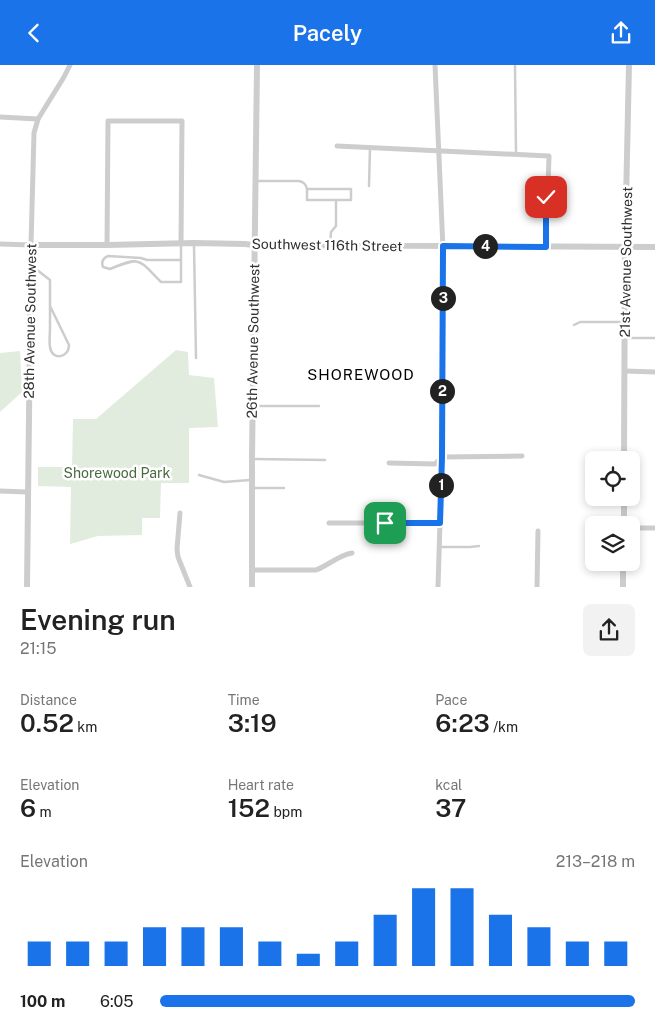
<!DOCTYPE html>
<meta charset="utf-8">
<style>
body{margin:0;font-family:"Public Sans",sans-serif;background:#f2f2f2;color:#222;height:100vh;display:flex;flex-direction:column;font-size:19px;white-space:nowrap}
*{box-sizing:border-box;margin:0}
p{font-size:16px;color:#767676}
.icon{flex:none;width:28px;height:28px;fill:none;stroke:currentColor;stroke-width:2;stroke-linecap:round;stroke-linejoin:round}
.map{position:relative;height:522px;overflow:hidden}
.panel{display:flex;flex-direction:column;background:#fff;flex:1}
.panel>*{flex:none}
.buttons{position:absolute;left:585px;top:386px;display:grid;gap:10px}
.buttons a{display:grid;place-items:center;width:55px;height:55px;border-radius:8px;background:#fff;box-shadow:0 2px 8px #0003;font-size:25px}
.pin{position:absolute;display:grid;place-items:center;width:42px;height:42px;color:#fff;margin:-21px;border-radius:10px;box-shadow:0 2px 8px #0006}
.km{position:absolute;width:25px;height:25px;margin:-12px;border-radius:50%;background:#222;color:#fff;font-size:14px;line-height:25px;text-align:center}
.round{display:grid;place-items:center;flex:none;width:52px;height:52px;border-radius:8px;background:#f2f2f2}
.headline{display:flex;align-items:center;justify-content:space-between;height:85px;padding:0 20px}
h1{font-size:28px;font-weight:600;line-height:38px}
.stats{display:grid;grid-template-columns:repeat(3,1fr);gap:8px;height:85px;padding:5px 20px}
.stats div{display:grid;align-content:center}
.stats b{font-size:25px;font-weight:600}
.stats small{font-size:14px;font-weight:400}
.stats p{font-size:14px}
.chart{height:140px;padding:10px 20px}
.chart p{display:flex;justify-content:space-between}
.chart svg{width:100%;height:90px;margin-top:5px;stroke:#1a73e8;stroke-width:6}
ul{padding:0 20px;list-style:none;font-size:16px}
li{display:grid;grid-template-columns:80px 60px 1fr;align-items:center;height:38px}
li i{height:12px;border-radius:6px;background:#1a73e8}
header{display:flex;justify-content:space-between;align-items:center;height:65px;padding:0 20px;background:#1a73e8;color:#fff;font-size:22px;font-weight:600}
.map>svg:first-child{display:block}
.green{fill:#e2ecde}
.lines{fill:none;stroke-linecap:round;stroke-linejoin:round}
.service{stroke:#cdcdcd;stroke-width:2.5}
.minor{stroke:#cdcdcd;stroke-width:5}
.tertiary{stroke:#cdcdcd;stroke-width:6}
.route-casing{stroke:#fff;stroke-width:10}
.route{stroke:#1a73e8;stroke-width:6}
.labels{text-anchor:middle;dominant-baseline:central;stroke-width:5;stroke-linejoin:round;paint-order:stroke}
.street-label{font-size:14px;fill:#303030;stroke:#fff}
.park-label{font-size:14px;fill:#49693f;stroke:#fff}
.neighbourhood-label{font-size:15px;letter-spacing:1px;fill:#000;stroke:#fff}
</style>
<header><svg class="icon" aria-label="back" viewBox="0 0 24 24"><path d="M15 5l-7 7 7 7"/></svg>Pacely<svg class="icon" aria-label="share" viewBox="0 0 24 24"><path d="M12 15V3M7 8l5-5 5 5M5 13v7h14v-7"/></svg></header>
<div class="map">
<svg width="655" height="522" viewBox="0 0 655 522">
<rect width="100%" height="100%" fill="#fff"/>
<g class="green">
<path d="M176,285l12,2 1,23 25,3 4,49 -29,1v55h-28l-1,35h-18v17l-44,1 -28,8 1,-57 -33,-1v-19h34l1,-48h23z"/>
<path d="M20,286l2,41 -22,20v-59z"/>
</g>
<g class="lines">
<g class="service">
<path d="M515,0l1,88"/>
<path d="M257,116h42c5,1 7,3 8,8h44v11h-15v26l-5,6 -1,13"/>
<path d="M369,121l1,-38"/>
<path d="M307,124v11h29"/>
<path d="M181,179c0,13 0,25 0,38h-20c-23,-23 -20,-26 -51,-13l-7,-2c-2,-5 0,-9 5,-11l33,2 6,2h34"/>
<path d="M194,180l2,113"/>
<path d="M32,201l18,14c0,16 0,32 0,48 0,6 -1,13 0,19 2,14 19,11 19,-2l-19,-39"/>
<path d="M574,260l6,-3h44"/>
<path d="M626,273h29"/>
<path d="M254,341h65"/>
<path d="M253,394l72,1"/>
<path d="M199,410l25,7 26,-2"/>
<path d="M253,423h31"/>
<path d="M439,482h31l9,-1"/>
</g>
<g class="minor">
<path d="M435,0l8,184 -1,208 -4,130"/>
<path d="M0,52l38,2"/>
<path d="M337,81l212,10 -1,31"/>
<path d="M0,179l31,1 3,-112 4,-14 26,-42 6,-12"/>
<path d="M107,180l1,-124h74l-1,122"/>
<path d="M546,182v-49"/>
<path d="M625,306l30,1"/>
<path d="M389,398l46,1 7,-7 80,-1"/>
<path d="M0,426l27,1"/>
<path d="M180,448l-3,36 1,8 12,30"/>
<path d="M329,458h111"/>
<path d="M631,463h24"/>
<path d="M252,505h64c13,-5 23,-15 36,-17"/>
<path d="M537,522l1,-56"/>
</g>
<g class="tertiary">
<path d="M624,395l1,-213 4,-182"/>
<path d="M624,460v-28"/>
<path d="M27,522l4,-342h76l87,-2 51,1 9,1 401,2"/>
<path d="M252,522v-128l5,-394"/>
<path d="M623,522v-24"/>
</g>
</g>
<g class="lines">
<g class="route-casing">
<path id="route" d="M385,458h55l2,-66 1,-211 103,1v-50"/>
</g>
<use href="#route" class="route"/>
</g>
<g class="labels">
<g class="street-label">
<text transform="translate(327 180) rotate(1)">Southwest 116th Street</text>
<text transform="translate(626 197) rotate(-89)">21st Avenue Southwest</text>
<text transform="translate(30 256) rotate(-89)">28th Avenue Southwest</text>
<text transform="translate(253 276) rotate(-89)">26th Avenue Southwest</text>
</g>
<g class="park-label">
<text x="117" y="408">Shorewood Park</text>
</g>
<g class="neighbourhood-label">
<text x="361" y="309">SHOREWOOD</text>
</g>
</g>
</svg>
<div class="buttons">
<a><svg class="icon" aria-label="locate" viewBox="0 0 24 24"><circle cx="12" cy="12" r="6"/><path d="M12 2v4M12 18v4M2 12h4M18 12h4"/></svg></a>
<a><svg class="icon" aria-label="layers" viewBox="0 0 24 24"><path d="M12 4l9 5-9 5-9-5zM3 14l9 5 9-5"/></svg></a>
</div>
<div class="pin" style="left:385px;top:458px;background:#1e9e55"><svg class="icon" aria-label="arrive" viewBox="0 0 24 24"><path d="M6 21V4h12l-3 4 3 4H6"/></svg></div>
<div class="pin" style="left:546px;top:132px;background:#d93025"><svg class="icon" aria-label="check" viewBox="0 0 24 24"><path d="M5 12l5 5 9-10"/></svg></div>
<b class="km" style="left:441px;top:420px">1</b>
<b class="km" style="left:442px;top:326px">2</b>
<b class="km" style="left:443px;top:233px">3</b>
<b class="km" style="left:485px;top:181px">4</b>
</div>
<section class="panel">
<div class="headline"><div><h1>Evening run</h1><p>21:15</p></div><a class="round"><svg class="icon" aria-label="share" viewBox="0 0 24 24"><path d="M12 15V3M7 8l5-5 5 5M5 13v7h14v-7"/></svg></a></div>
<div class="stats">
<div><p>Distance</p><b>0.52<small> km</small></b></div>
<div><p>Time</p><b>3:19</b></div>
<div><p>Pace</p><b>6:23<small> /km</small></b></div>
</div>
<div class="stats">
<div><p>Elevation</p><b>6<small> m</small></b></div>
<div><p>Heart rate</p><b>152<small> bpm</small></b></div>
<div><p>kcal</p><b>37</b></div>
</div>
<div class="chart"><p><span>Elevation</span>213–218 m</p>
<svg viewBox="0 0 160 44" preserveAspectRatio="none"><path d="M5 44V32M15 44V32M25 44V32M35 44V25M45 44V25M55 44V25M65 44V32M75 44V38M85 44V32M95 44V19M105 44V6M115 44V6M125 44V19M135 44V25M145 44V32M155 44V32"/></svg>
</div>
<ul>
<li><b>100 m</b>6:05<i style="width:100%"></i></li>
</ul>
</section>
